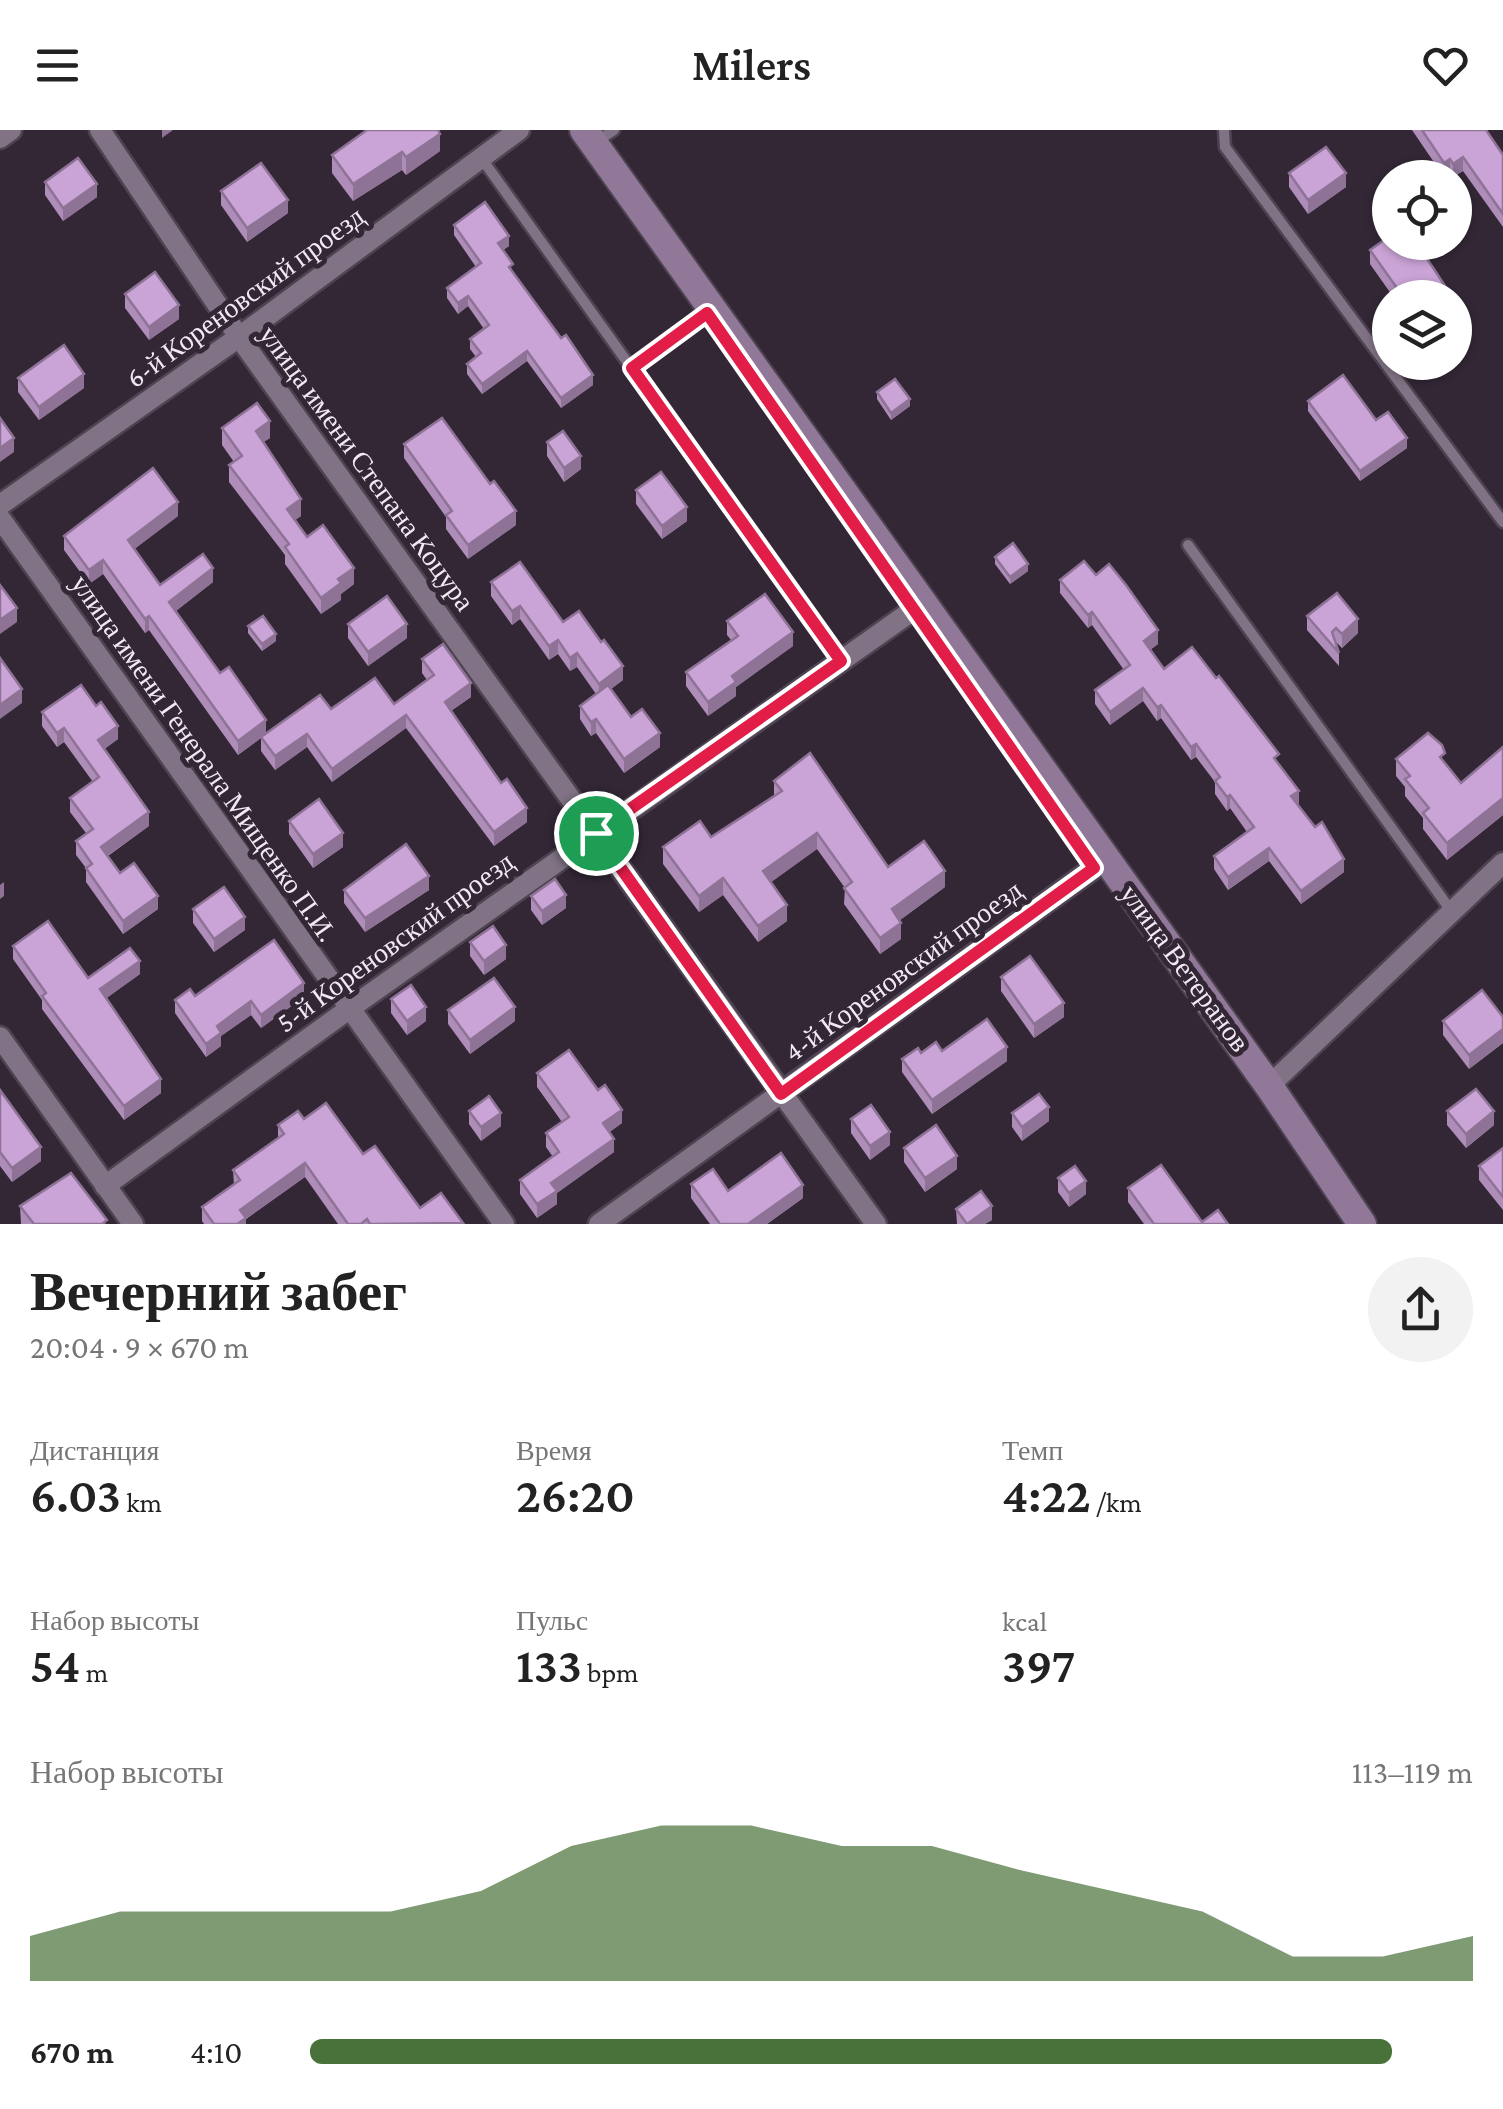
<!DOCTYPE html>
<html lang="ru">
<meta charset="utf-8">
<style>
body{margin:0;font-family:"Crimson Pro",serif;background:#f2f2f2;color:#222;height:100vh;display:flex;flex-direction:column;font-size:38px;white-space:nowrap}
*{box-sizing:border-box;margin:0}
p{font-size:32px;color:#767676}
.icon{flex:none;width:55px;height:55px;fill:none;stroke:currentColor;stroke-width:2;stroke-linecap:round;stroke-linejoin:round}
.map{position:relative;height:1094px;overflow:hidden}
.details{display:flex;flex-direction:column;background:#fff;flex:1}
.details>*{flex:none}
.tools{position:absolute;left:1372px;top:30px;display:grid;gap:20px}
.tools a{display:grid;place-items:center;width:100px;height:100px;border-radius:50%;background:#fff;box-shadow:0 2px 8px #0004;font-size:50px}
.pin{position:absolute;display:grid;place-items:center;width:85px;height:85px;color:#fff;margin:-42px;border:5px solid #fff;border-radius:50%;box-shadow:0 2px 10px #0007}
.round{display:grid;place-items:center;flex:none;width:105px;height:105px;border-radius:52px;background:#f2f2f2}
.head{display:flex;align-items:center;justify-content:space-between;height:170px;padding:0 30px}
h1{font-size:55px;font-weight:600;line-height:75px}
.figures{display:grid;grid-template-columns:repeat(3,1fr);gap:15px;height:170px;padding:10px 30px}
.figures div{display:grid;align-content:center}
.figures b{font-size:50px;font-weight:600}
.figures small{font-size:28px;font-weight:400}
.figures p{font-size:28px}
.chart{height:280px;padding:20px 30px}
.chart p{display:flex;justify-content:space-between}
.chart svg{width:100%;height:180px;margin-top:10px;fill:#49713a;opacity:.7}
ul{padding:0 30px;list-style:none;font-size:32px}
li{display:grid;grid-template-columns:160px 120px 1fr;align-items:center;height:75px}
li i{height:25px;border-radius:12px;background:#49713a}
header{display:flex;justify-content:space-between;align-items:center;height:130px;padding:0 30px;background:#fff;font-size:45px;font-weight:600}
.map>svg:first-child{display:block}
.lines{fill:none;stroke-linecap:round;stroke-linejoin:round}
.lane-casing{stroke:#4e4351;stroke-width:15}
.street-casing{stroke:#4e4351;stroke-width:25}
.secondary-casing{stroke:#4e4351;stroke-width:32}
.lane{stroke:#817385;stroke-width:10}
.street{stroke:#817385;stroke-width:20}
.secondary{stroke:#917798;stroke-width:28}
.wall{fill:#af8db9}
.shaded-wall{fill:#8e7396}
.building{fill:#cba4d7;stroke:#8e7396;stroke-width:2.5}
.route-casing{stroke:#fff;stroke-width:20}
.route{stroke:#e11d48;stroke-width:12}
.labels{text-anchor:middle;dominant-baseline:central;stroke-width:10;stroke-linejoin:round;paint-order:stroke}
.street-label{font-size:28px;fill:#f1e9f4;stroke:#332736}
</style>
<header><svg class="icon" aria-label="menu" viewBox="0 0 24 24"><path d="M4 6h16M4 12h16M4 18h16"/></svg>Milers<svg class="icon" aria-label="heart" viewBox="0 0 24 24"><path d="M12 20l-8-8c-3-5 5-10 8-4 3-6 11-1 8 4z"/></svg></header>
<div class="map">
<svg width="1503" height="1094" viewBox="0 0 1503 1094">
<rect width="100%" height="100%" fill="#332736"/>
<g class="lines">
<g class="lane-casing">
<g id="lane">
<path d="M1224,0l1,17 278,375"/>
<path d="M594,13l20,-13"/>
<path d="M482,29l359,502"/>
<path d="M632,238l75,-55"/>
<path d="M1188,415l264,367"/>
</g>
</g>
<g class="street-casing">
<g id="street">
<path d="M100,0l139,207 637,887"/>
<path d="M0,8l11,-8"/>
<path d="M0,375l239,-168 280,-207"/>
<path d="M0,388l504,706"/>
<path d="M0,907l133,187"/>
<path d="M1269,956l234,-223"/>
<path d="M105,1056l244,-177 567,-401"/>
<path d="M599,1094l495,-356"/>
</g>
</g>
<g class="secondary-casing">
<path id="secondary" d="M584,0l685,956 93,138"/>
</g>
<use href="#lane" class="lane"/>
<use href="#street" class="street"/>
<use href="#secondary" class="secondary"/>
</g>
<g class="wall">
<path d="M1412,0h74l17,25v72l-40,-56 -10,6 -3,-4 -6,4z"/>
<path d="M440,21l-34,24 -4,-5 -49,31 -21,-28v-18z"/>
<path d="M1289,43l57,14 -38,27 -19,-27z"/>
<path d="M45,52l52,15 -34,24 -18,-26z"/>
<path d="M221,61l67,22 -41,29 -26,-37z"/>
<path d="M454,95l55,21 -6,4 10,22 80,113 -32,23 -34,-47 -45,33 -15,-20v-10l9,-7 -6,-8v-10l14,-10 -16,-23 -10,8 -11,-16v-10l29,-21 -22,-32z"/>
<path d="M1423,112v5l-2,2 32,49h-59l-24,-34v-14z"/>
<path d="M125,164l54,25 -30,21 -24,-32z"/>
<path d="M18,248l66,10 -45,32 -21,-28z"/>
<path d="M877,262l33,14 -19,14 -14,-21z"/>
<path d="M1308,271l99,47 -47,33 -52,-70z"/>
<path d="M222,298l48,10 -7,4 38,74 -6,4 12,17 47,47 -13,10v6l-20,14 -36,-50v-9l-56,-73v-17l5,-3 -12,-17z"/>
<path d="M547,312l34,27 -17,13 -17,-26z"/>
<path d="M404,314l112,81 -48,34 -22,-30v-12l-42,-59z"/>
<path d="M636,360l51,31 -25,18 -26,-35z"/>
<path d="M178,386l-44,33 26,36 53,-3 -37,29 44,62 46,60 65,-24 63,-5 33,-24 -5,-7v-14l49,38 -20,14 76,111 -33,24 -88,-118 -74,54 -25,-35 -32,23 -14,-19v-13l-23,17 -89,-125 -4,3 -42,-59 -14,10 -25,-34v-14z"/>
<path d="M995,427l33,14 -18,13 -15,-20z"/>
<path d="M1096,445l62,69 -8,6 14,19 115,96 19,40 46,67 -43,32 -32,-43 -41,29 -14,-21v-13l33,-24 -17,-24 -3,3 -12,-17v-12l-19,-25 -5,3 -30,-42 -4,3 -14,-20 -33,24 -15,-21v-14l29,-20 -32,-45 -4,3 -28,-35v-13z"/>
<path d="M491,452l72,40 60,58 -12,9 20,28 29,30 -36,26 -28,-40 -5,3 -11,-17v-13l16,-12 -19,-27 -7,4 -12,-17 -9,6 -29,-41 -8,6 -21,-29z"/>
<path d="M1307,486l51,17 -16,15 -6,-6 3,11v13l-32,-36z"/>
<path d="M727,491l66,25 -57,41v9l-28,20 -22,-30v-14l45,-32 -4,-5z"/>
<path d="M348,494l59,14 -39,28 -20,-28z"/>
<path d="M248,496l28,15 -14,10 -14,-18z"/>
<path d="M42,582l76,27 -14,10 45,77 -41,30 12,17 38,36 -35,25 -37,-52v-14l-10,-13v-14l10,-8 -16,-21v-14l23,-16 -29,-40 -7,5 -15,-21z"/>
<path d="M1503,617v68l-56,45 -24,-31v-11l-18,-22v-9l-9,-11v-17l49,4 16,20z"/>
<path d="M774,651l114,86 57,20 -45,33 1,19 -21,15 -36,-50 1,-16 -28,-39 -46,33 16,39 -29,21 -35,-47 -24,17 -36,-48v-17l48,-10 63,-41z"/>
<path d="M289,691l54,26 -30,21 -24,-34z"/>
<path d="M344,760h85l-64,42 -21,-29z"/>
<path d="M531,766l35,12 -24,17 -11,-15z"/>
<path d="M193,779l52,21 -31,22 -21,-29z"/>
<path d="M470,812l36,17 -22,16 -14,-19z"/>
<path d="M13,816l75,32 52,-4 -34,24 55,95 -37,27 -82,-111v-9l-29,-41z"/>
<path d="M1001,847l63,40 -30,21 -33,-47z"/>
<path d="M195,866l109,1 -43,31 -10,-13 -30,21v10l-15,11 -31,-44v-13z"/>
<path d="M391,869l35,22 -19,14 -16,-22z"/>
<path d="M448,880l67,11 -45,33 -22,-30z"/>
<path d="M1503,887v26l-34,26 -26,-34v-14z"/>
<path d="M942,921l65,10 -75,53 -30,-42v-13l19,-6z"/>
<path d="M537,943l85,50 -13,9 5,20 -57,41v11l-20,14 -17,-24v-14l33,-23 -7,-10v-14l16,-11 -25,-35z"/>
<path d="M0,960l41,71 -29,21 -12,-16z"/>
<path d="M469,981l32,15 -20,15 -12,-17z"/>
<path d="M1447,981l47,14 -28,23 -19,-23z"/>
<path d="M1012,983l37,8 -27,20 -10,-14z"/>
<path d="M304,989l59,35 57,54 43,16h-125l-33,-47 -59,42v5h-42l-2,-3v-14l32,-22 -1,-15 45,-32v-13z"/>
<path d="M851,989l39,26 -20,15 -19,-27z"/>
<path d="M904,1018l53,21 -32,23 -21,-30z"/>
<path d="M1503,1018v62l-24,-30v-14z"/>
<path d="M1058,1048l28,16 -17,13 -11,-15z"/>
<path d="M691,1054l37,7 75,7 -36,26h-57l-19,-26z"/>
<path d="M1128,1058l74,34 26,2h-84l-16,-22z"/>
<path d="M20,1076l87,18h-86z"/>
<path d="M956,1079l36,11 -7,4h-28z"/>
</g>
<g class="shaded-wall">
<path d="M162,0h11l-11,8z"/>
<path d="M440,4v17l-34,24v-18z"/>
<path d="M402,22v18l-49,31v-17z"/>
<path d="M1463,27v14l-10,6v-13z"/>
<path d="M1450,29v14l-6,4v-14z"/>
<path d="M1346,43v14l-38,27v-14z"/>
<path d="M97,54v13l-34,24v-13z"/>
<path d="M288,70v13l-41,29v-14z"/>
<path d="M509,106v10l-11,8v-11z"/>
<path d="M468,166v10l-10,8v-11z"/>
<path d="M179,175v14l-30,21v-13z"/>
<path d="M527,221v10l-45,33v-10z"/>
<path d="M84,244v14l-45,32v-13z"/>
<path d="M593,245v10l-32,23v-10z"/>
<path d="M910,269v7l-19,14v-7z"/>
<path d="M270,291v17l-14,9v-16z"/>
<path d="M14,308v14l-14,10v-14z"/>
<path d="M1407,308v10l-47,33v-10z"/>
<path d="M581,326v13l-17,13v-14z"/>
<path d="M301,369v17l-14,10v-17z"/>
<path d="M178,372v14l-50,38v-14z"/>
<path d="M687,377v14l-25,18v-13z"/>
<path d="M516,381v14l-48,34v-14z"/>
<path d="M103,430v14l-14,10v-14z"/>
<path d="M1028,434v7l-18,13v-7z"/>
<path d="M213,438v14l-44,34v-14z"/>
<path d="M354,438v16l-13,10v6l-20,14v-16l17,-19z"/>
<path d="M520,476v13l-8,6v-14z"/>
<path d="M17,478v14l-17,12v-14z"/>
<path d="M1092,482v13l-4,3v-13z"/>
<path d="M149,486v14l-4,3v-14z"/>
<path d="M1358,489v14l-16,15v-14z"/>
<path d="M407,494v14l-39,28v-14z"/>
<path d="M1158,500v14l-14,10v-13z"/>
<path d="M793,502v14l-57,41v9l-28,20v-14l24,-26z"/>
<path d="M276,504v7l-14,10v-7z"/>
<path d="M558,510v14l-9,6v-14z"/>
<path d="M577,523v14l-7,4v-13z"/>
<path d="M623,536v14l-24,17v-13z"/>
<path d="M471,553v14l-26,18v-13z"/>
<path d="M1143,558v13l-33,24v-13z"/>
<path d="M22,559v14l-22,16v-14z"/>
<path d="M1161,575v13l-4,3v-14z"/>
<path d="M406,585v13l-74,54v-13z"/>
<path d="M596,589v14l-5,3v-14z"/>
<path d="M266,590v14l-28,21v-14z"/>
<path d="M118,596v13l-20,15v-14z"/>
<path d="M64,598v14l-7,5v-14z"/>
<path d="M660,603v14l-36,26v-14z"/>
<path d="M307,604v13l-32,23v-14z"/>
<path d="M1196,614v13l-5,3v-13z"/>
<path d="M1299,661v13l-8,5v-13z"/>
<path d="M1230,665v13l-3,3v-14z"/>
<path d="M1503,668v17l-56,45v-17z"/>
<path d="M527,678v14l-33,24v-14z"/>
<path d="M149,682v14l-48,34v-13z"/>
<path d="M343,703v14l-30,21v-14z"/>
<path d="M817,703v16l-54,39v-17z"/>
<path d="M1269,718v13l-41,29v-13z"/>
<path d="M1344,729v13l-43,32v-13z"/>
<path d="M945,741v16l-53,39v-17z"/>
<path d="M429,746v14l-64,42v-14z"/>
<path d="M723,748v17l-24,17v-16z"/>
<path d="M4,752v14l-4,3v-14z"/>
<path d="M566,765v13l-24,17v-14z"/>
<path d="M158,766v13l-35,25v-13z"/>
<path d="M787,775v16l-29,21v-16z"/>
<path d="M245,787v13l-31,22v-13z"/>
<path d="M901,793v16l-21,15v-16z"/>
<path d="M506,815v14l-22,16v-14z"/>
<path d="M140,831v13l-40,29v-14z"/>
<path d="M304,853v14l-43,31v-13z"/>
<path d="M251,871v14l-30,21v10l-15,11v-13l11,-18z"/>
<path d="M1064,873v14l-30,21v-14z"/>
<path d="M426,877v14l-19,14v-14z"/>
<path d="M515,877v14l-45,33v-14z"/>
<path d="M1503,899v14l-34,26v-14z"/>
<path d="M1007,917v14l-75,53v-14z"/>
<path d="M161,949v14l-37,27v-14z"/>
<path d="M1049,977v14l-27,20v-14z"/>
<path d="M622,980v13l-19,14v-14z"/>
<path d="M1494,981v14l-28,23v-14z"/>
<path d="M501,983v13l-20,15v-14z"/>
<path d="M890,1002v13l-20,15v-14z"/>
<path d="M614,1009v13l-57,41v11l-20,14v-14l14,-21z"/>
<path d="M41,1017v14l-29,21v-14z"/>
<path d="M957,1026v13l-32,23v-14z"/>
<path d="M305,1033v14l-59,42v5h-9l3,-14z"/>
<path d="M1086,1051v13l-17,13v-14z"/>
<path d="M803,1055v13l-36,26h-19z"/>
<path d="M992,1076v14l-7,4h-18z"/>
</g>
<g class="building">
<path d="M367,0h71l2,4 -34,23 -4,-5 -49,32 -21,-29z"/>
<path d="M1422,0h64l17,25v59l-40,-57 -10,7 -3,-5 -6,4z"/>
<path d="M1326,17l20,26 -38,27 -19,-27z"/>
<path d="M78,28l19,26 -34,24 -18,-26z"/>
<path d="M261,33l27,37 -41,28 -26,-37z"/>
<path d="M485,72l24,34 -11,7 15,21 -4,3 52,71 5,-3 27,40 -32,23 -34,-47 -45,33 -15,-20 14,-11 -11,-14 19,-14 -21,-29 -10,7 -11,-15 34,-25 -27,-38z"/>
<path d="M1390,106v6h26l37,56h-49l-34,-48z"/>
<path d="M155,142l24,33 -30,22 -24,-33z"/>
<path d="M64,215l20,29 -45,33 -21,-29z"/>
<path d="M1343,245l33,45 12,-8 19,26 -47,33 -52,-70z"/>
<path d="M895,249l15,20 -19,14 -14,-21z"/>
<path d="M257,273l13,18 -14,10 45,68 -14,10 20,28 16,-12 31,43 -16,11 3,4 -20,15 -36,-51 4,-3 -60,-79 13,-9 -20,-28z"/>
<path d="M0,288l14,20 -14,10z"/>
<path d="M442,288l48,66 4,-3 22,30 -48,34 -22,-30 6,-4 -48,-67z"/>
<path d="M563,301l18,25 -17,12 -17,-26z"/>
<path d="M153,338l25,34 -50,38 32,45 43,-31 10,14 -44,34 51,71 9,-6 37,53 -28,21 -89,-125 -4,3 -42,-59 -14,10 -25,-34z"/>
<path d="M661,342l26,35 -25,19 -26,-36z"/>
<path d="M1013,413l15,21 -18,13 -15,-20z"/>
<path d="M1084,431l12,14 13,-11 17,21 32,45 -14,11 20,28 28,-22 24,31 3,-2 60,78 -5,4 25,33 -8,5 24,31 7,-5 22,37 -43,32 -32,-43 -41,29 -14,-21 40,-29 -24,-32 -3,2 -12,-16 5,-4 -24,-33 -5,3 -30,-42 -4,2 -14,-19 -33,24 -15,-22 35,-25 -38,-53 -4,3 -28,-35z"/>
<path d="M520,432l43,60 16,-11 22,31 3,-2 19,26 -24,18 -22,-31 -7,5 -12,-18 -9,6 -29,-40 -8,5 -21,-29z"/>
<path d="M0,455l17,23 -17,12z"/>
<path d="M1337,463l21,26 -16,15 -6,-6 -4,4 7,21 -32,-37z"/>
<path d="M765,464l28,38 -61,44 4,6 -28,20 -22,-30 52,-36 -11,-15z"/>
<path d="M387,466l20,28 -39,28 -20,-28z"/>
<path d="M263,486l13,18 -14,10 -14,-18z"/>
<path d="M443,514l28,39 -26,19 56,81 6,-4 20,29 -33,24 -88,-117 -74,54 -25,-35 -32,22 -14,-19 59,-42 11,14 44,-31 19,26 40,-29 -12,-16z"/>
<path d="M0,528l22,31 -22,16z"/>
<path d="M81,555l15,21 5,-4 17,24 -20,14 51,72 -48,35 19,26 14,-10 24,33 -35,25 -37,-53 6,-4 -16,-23 17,-12 -23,-31 29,-21 -35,-49 -7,5 -15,-21z"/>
<path d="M608,555l23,32 11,-8 18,24 -36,26 -28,-40 -5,3 -11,-16z"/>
<path d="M1428,603l14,12 3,8 -5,4 21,26 42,-36v51l-56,45 -24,-30 6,-5 -24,-29 5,-3 -14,-17z"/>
<path d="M810,623l78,114 36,-26 21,30 -53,38 9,14 -21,15 -36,-50 8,-6 -35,-49 -54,38 24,34 -29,21 -35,-48 -24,18 -36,-49 37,-26 11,16 71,-46 -8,-10z"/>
<path d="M319,669l24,34 -30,21 -24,-33z"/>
<path d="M406,714l23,32 -64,42 -21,-28z"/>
<path d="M555,749l11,16 -24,16 -11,-15z"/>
<path d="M224,757l21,30 -31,22 -21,-30z"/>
<path d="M48,791l40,57 42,-30 10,13 -40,28 61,90 -37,27 -82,-110 4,-3 -33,-47z"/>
<path d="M493,796l13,19 -22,16 -14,-19z"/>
<path d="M274,810l30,43 -43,32 -10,-14 -34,25 4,7 -15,11 -31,-44 15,-11 5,7z"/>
<path d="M1030,826l34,47 -30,21 -33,-47z"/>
<path d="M494,848l21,29 -45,33 -22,-30z"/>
<path d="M411,855l15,22 -19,14 -16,-22z"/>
<path d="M1482,860l21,27v12l-34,26 -26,-34z"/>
<path d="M987,889l20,28 -75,53 -30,-41 16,-11 3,5 15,-11 6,9z"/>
<path d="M569,920l29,40 7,-5 17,25 -19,13 11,16 -63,44 6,8 -20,13 -17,-24 39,-28 -13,-19 23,-16 -32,-44z"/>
<path d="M1476,959l18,22 -28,23 -19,-23z"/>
<path d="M0,960l41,57 -29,21 -12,-16z"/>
<path d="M1039,964l10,13 -27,20 -10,-14z"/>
<path d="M489,966l12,17 -20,14 -12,-16z"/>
<path d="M326,973l37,51 12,-8 45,62 21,-15 22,30 -93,1 -3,-5 -6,5h-13l-43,-61 -65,47 6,8 -9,6h-23l-12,-17 38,-27 -7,-10 51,-36 -6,-9 20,-14 6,8z"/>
<path d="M871,975l19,27 -20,14 -19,-27z"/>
<path d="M936,995l21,31 -32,22 -21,-30z"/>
<path d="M1503,1018v49l-24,-31z"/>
<path d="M781,1023l22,32 -55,39h-28l-29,-40 22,-15 15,22z"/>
<path d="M1161,1035l41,57 16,-12 10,14h-74l-26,-36z"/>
<path d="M1075,1036l11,15 -17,12 -11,-15z"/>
<path d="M71,1043l36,47 -5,4h-68l-14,-18z"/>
<path d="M981,1061l11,15 -25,18 -11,-15z"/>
</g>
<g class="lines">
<g class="route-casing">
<path id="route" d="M707,183l387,555 -313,226 -185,-261 245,-172 -209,-293z"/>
</g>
<use href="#route" class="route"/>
</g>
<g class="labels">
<g class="street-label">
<text transform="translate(245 167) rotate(-36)">6-й Кореновский проезд</text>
<text transform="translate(367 338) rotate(54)">улица имени Степана Коцура</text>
<text transform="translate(204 628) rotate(55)">улица имени Генерала Мищенко П.И.</text>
<text transform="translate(395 812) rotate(-36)">5-й Кореновский проезд</text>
<text transform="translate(1185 838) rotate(54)">улица Ветеранов</text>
<text transform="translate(903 841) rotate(-36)">4-й Кореновский проезд</text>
</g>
</g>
</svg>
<div class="tools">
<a><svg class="icon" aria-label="locate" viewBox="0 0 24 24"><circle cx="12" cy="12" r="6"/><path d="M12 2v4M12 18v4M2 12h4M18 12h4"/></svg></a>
<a><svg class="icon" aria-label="layers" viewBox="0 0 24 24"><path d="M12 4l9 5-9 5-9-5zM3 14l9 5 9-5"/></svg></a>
</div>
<div class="pin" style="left:596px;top:703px;background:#1e9e55"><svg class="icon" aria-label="arrive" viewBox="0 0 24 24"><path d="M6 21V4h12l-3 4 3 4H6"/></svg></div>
</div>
<section class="details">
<div class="head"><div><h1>Вечерний забег</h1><p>20:04 · 9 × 670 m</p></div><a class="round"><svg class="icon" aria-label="share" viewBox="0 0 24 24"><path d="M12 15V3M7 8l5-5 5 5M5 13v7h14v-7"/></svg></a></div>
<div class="figures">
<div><p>Дистанция</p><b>6.03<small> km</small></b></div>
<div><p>Время</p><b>26:20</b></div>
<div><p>Темп</p><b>4:22<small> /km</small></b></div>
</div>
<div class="figures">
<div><p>Набор высоты</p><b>54<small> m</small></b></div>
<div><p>Пульс</p><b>133<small> bpm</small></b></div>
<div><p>kcal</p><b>397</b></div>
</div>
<div class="chart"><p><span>Набор высоты</span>113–119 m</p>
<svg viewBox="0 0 160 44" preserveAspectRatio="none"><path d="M0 44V33L10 27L20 27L30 27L40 27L50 22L60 11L70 6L80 6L90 11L100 11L110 17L120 22L130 27L140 38L150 38L160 33V44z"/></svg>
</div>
<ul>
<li><b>670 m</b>4:10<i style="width:93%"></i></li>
</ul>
</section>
